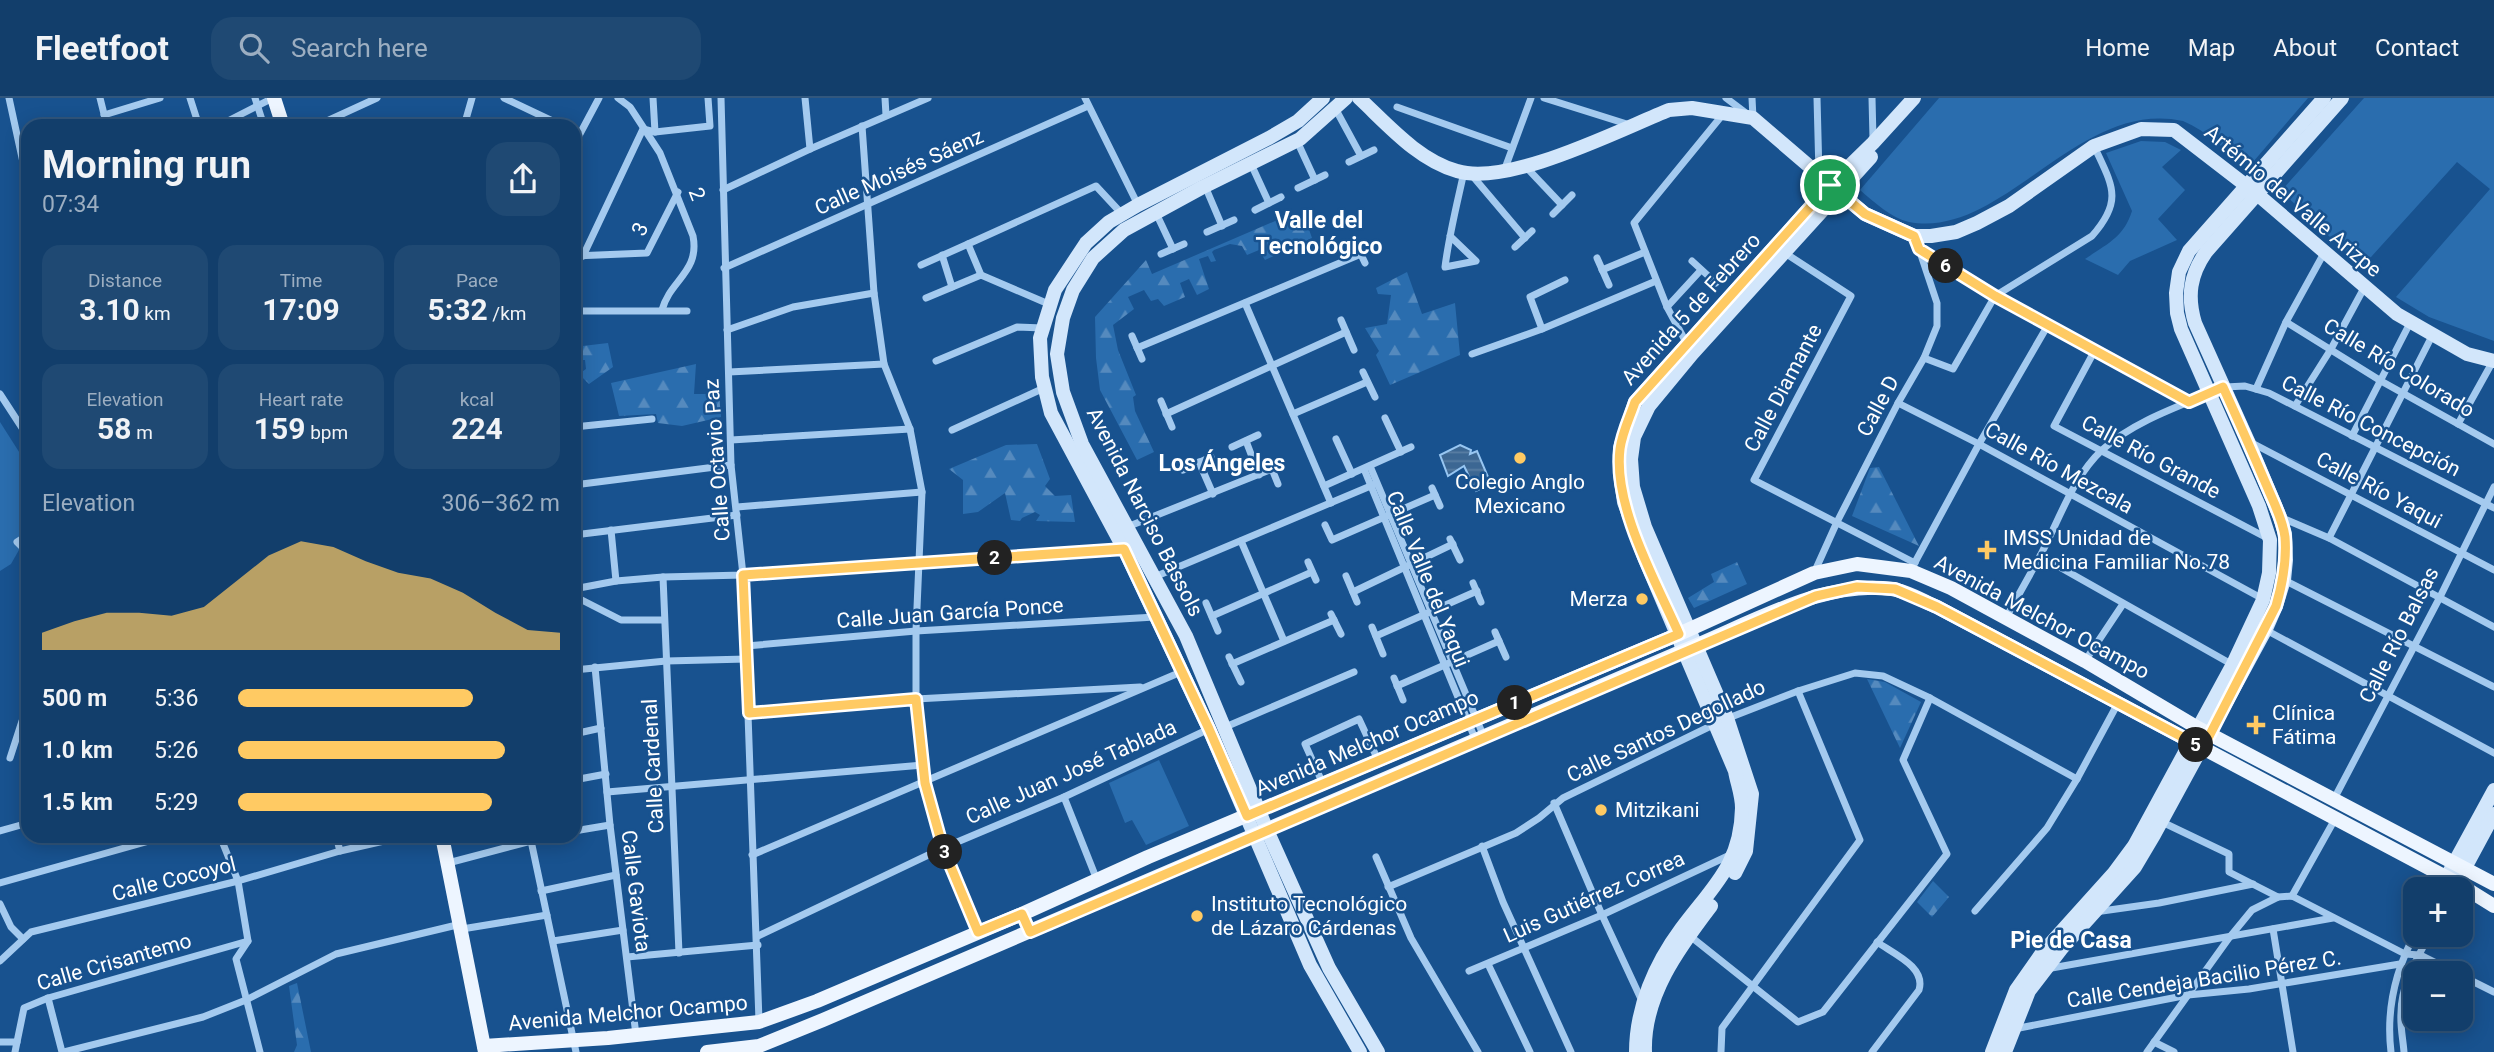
<!DOCTYPE html>
<meta charset="utf-8">
<style>
body{margin:0;font-family:Roboto,sans-serif;background:#1f4973;color:#f1f3f6;height:100vh;display:flex;flex-direction:column;font-size:26px;white-space:nowrap}
*{box-sizing:border-box;margin:0}
p{font-size:23px;color:#9caec1}
.icon{flex:none;width:38px;height:38px;fill:none;stroke:currentColor;stroke-width:2;stroke-linecap:round;stroke-linejoin:round}
.map{position:relative;flex:1;overflow:hidden}
.panel{position:absolute;left:21px;top:21px;width:560px;height:724px;display:flex;flex-direction:column;background:#123e6b;border-radius:21px;box-shadow:0 4px 18px #0003,0 0 0 2px #31577e}
.panel>*{flex:none}
.buttons{position:absolute;left:2403px;top:779px;display:grid;gap:14px}
.buttons a{display:grid;place-items:center;width:70px;height:70px;border-radius:14px;background:#123e6b;box-shadow:0 4px 18px #0003,0 0 0 2px #31577e;font-size:35px}
.pin{position:absolute;display:grid;place-items:center;width:60px;height:60px;color:#fff;margin:-30px;border:4px solid #fff;border-radius:50%;box-shadow:0 2px 7px #0007}
.km{position:absolute;width:35px;height:35px;margin:-18px;border-radius:50%;background:#222;color:#fff;font-size:19px;line-height:35px;text-align:center}
.round{display:grid;place-items:center;flex:none;width:74px;height:74px;border-radius:21px;background:#1f4973}
.head{display:flex;align-items:center;justify-content:space-between;height:119px;padding:0 21px}
h1{font-size:38px;font-weight:700;line-height:52px}
.figures{display:grid;grid-template-columns:repeat(3,1fr);gap:10px;height:119px;padding:7px 21px}
.figures div{display:grid;align-content:center;border-radius:18px;background:#1f4973;text-align:center}
.figures b{font-size:30px;font-weight:700}
.figures small{font-size:19px;font-weight:400}
.figures p{font-size:19px}
.chart{height:196px;padding:14px 21px}
.chart p{display:flex;justify-content:space-between}
.chart svg{width:100%;height:126px;margin-top:7px;fill:#ffca63;opacity:.7}
ul{padding:0 21px;list-style:none;font-size:23px}
li{display:grid;grid-template-columns:112px 84px 1fr;align-items:center;height:52px}
li i{height:18px;border-radius:9px;background:#ffca63}
header{display:flex;align-items:center;gap:42px;box-sizing:border-box;height:98px;padding:0 35px;background:#123e6b;border-bottom:2px solid #31577e}
header strong{font-size:33px}
nav{display:flex;gap:38px;margin-inline-start:auto;font-size:24px}
.search{width:490px;height:63px;background:#1f4973;display:flex;align-items:center;gap:18px;box-sizing:border-box;padding:0 24px;border-radius:21px;color:#9caec1;font-size:26px}
.map>svg:first-child{display:block}
.green{fill:#2a6dae}
.forest{fill:url(#forest-firs)}
.water{fill:url(#water-rules);stroke:#97c6f2;stroke-width:2}
.lines{fill:none;stroke-linecap:round;stroke-linejoin:round}
.street{stroke:#a4caef;stroke-width:7}
.secondary{stroke:#d2e6fb;stroke-width:14}
.primary{stroke:#edf5ff;stroke-width:14}
.route-casing{stroke:#fff;stroke-width:14}
.route{stroke:#ffca63;stroke-width:9}
.poi-dot{fill:#ffca63;stroke:#18528f;stroke-width:2.5}
.labels{text-anchor:middle;dominant-baseline:central;stroke-width:5;stroke-linejoin:round;paint-order:stroke}
.street-label{font-size:21px;fill:#fff;stroke:#18528f}
.poi-label{font-size:21px;fill:#fff;stroke:#18528f;text-anchor:start}
.neighbourhood-label{font-size:23px;font-weight:bold;fill:#fff;stroke:#18528f}
</style>
<header>
<strong>Fleetfoot</strong>
<div class="search"><svg class="icon" aria-label="search" viewBox="0 0 24 24"><circle cx="10" cy="10" r="6"/><path d="M15 15l6 6"/></svg>Search here</div>
<nav><a>Home</a><a>Map</a><a>About</a><a>Contact</a></nav>
</header>
<div class="map">
<svg width="2494" height="954" viewBox="0 0 2494 954">
<defs>
<pattern id="forest-firs" width="22" height="20" patternUnits="userSpaceOnUse" patternTransform="scale(1.75)"><rect width="22" height="20" fill="#2a6dae"/><path d="M5 1l3.5 6h-7zM16 11l3.5 6h-7z" fill="#558abe"/></pattern>
<pattern id="water-rules" width="6" height="5" patternUnits="userSpaceOnUse" patternTransform="scale(1.75)"><rect width="6" height="5" fill="#3c6793"/><path d="M0 2.5h6" fill="none" stroke="#597ea3"/></pattern>
</defs>
<rect width="100%" height="100%" fill="#18528f"/>
<g class="green">
<path d="M1939,0h369l-61,71c-19,-17 -40,-38 -64,-48 -106,-23 -180,119 -274,101 -18,-4 -35,-20 -49,-32z"/>
<path d="M2364,0h130v243l-65,-24 -33,-20 94,-108 -33,-27 -95,105 -81,-76z"/>
<path d="M2141,43l24,1 16,8 -19,17 23,23 -27,29 19,21 -47,21 -12,14 -33,-16c22,-15 39,-22 47,-48l-26,-58z"/>
<path d="M0,324l28,44v68l-17,30 -11,7z"/>
<path d="M1159,662l30,66 -43,19 -14,-25 -7,3 -16,-40z"/>
</g>
<g class="forest">
<path d="M1289,117l4,8 12,-5 7,20 -47,22 -6,-10 -12,5 -5,-9 -12,-2 -16,6 -2,2 4,9 -5,1 -3,-6 -9,3 10,30 -12,6 -8,-16 -9,4 5,14 -21,9 -6,-7 -7,2 -7,-11 -16,7 6,12 -21,16 5,25 18,45 -3,2 2,14 19,41 -17,8 -37,-70 -4,-32 -1,-41 51,-57 6,14z"/>
<path d="M1407,174l15,42 33,-11 5,52 -70,30 -14,-30 3,-4 -14,-23 22,-4 4,-29 -13,-1 -2,-6z"/>
<path d="M608,245l5,24 -24,17 -10,-10 7,-5 -1,-9h-11v-13z"/>
<path d="M696,266l-2,30h25l2,23 -39,9 -24,-3 -2,-9 -37,2 -8,-33z"/>
<path d="M1037,346l13,35 -5,7 10,10 16,-1 4,27 -39,-1 4,-6 -5,-3 -13,6 -2,3 -9,-1 -6,-27 -27,19 -15,2v-34l-14,-11 57,-24z"/>
<path d="M1879,369l40,79 -67,-30 18,-48z"/>
<path d="M1737,464l10,22 -53,24 -6,-10 26,-16 -3,-8z"/>
<path d="M1867,581l18,3 36,20 -21,46z"/>
<path d="M1933,783l16,16 -17,20 -15,-15z"/>
<path d="M297,885l14,69h-17l3,-7 -8,-59z"/>
</g>
<path class="water" d="M1460,347l11,5 -1,4 7,-3 14,33 -15,7 -12,-25 -16,10 -8,-21z"/>
<g class="lines">
<g class="street">
<path d="M9,0l15,69 4,6"/>
<path d="M100,0l7,28"/>
<path d="M190,0l9,28"/>
<path d="M255,0l9,28"/>
<path d="M504,0l59,28"/>
<path d="M618,0l12,9 30,46 33,83c7,36 -23,44 -31,74"/>
<path d="M653,0l2,34"/>
<path d="M721,0l10,367 12,110 16,446"/>
<path d="M805,0l5,51"/>
<path d="M885,0l1,17"/>
<path d="M1085,0l53,107"/>
<path d="M1544,0l86,27"/>
<path d="M1726,0l20,15"/>
<path d="M1752,0l1,20"/>
<path d="M1817,0l2,76"/>
<path d="M1872,0l1,41"/>
<path d="M1397,9l115,41"/>
<path d="M1335,10l26,48"/>
<path d="M104,17l56,-17"/>
<path d="M218,28l55,-28"/>
<path d="M316,28l61,-28"/>
<path d="M464,28l8,-28"/>
<path d="M862,28l12,167 10,71 26,65 12,63 -6,139v68l9,84 18,65 35,84"/>
<path d="M1297,43l18,39"/>
<path d="M574,47l25,-47"/>
<path d="M1349,64l25,-12"/>
<path d="M1251,66l18,39"/>
<path d="M1526,69l36,38"/>
<path d="M1504,73l27,-73"/>
<path d="M1470,75l55,65"/>
<path d="M1205,88l17,40"/>
<path d="M1298,90l27,-13"/>
<path d="M723,92l87,-41 118,-51"/>
<path d="M1255,112l26,-13"/>
<path d="M1156,115l17,36"/>
<path d="M1553,116l19,-19"/>
<path d="M1207,134l27,-12"/>
<path d="M1450,138l26,25 -31,6c4,-32 12,-63 19,-95"/>
<path d="M1356,146l9,19"/>
<path d="M1515,149l17,-16"/>
<path d="M1919,151l76,47 194,106"/>
<path d="M1785,155l66,43 -97,184 161,83"/>
<path d="M1161,156l23,-10"/>
<path d="M942,157l10,32"/>
<path d="M574,158l73,-3 31,-61"/>
<path d="M583,158l60,-127 12,3 55,-6 -2,-28"/>
<path d="M1597,160l12,27"/>
<path d="M1692,163l24,22"/>
<path d="M921,167l47,-21"/>
<path d="M724,170l364,-162"/>
<path d="M1602,172l43,-18"/>
<path d="M926,200l55,-23"/>
<path d="M1245,205l86,200"/>
<path d="M1051,207l-70,-30 -13,-31 128,-58 26,28"/>
<path d="M1667,209l34,-37"/>
<path d="M574,213h113"/>
<path d="M1341,222l13,30"/>
<path d="M2286,224l95,59 113,63"/>
<path d="M1542,231l-12,-32 35,-17"/>
<path d="M727,232l66,-23 81,-14"/>
<path d="M1132,238l10,23"/>
<path d="M1687,246l-20,-37 -33,-84 90,-110"/>
<path d="M1137,250l224,-94"/>
<path d="M2095,252l-41,76 215,113"/>
<path d="M1472,256l70,-25 114,-48"/>
<path d="M1924,260l29,11 42,-73 97,-60c32,-36 20,-51 2,-90"/>
<path d="M936,263l81,-34 26,1"/>
<path d="M729,274l155,-8"/>
<path d="M1363,274l12,25"/>
<path d="M2225,289l20,-1 24,7 225,115"/>
<path d="M2256,291l30,-67 38,-69"/>
<path d="M0,296l28,43"/>
<path d="M1161,303l11,26"/>
<path d="M1898,305l81,41 284,155"/>
<path d="M2295,308l36,-57 33,-61"/>
<path d="M1166,316l180,-82"/>
<path d="M1293,316l74,-32"/>
<path d="M1385,320l16,34"/>
<path d="M2458,326l35,-63"/>
<path d="M574,329l78,-8"/>
<path d="M952,332l92,-42"/>
<path d="M2352,338l58,-113"/>
<path d="M1336,341l16,35"/>
<path d="M731,342l179,-11"/>
<path d="M1246,343l13,34"/>
<path d="M2252,345l242,127"/>
<path d="M1232,349l26,-12"/>
<path d="M1199,364l14,32"/>
<path d="M1370,368l114,271"/>
<path d="M1364,371l112,272"/>
<path d="M1183,372l28,-13"/>
<path d="M574,387l157,-20"/>
<path d="M1324,388l87,-39"/>
<path d="M1432,390l8,18"/>
<path d="M737,409l185,-15"/>
<path d="M2280,419l49,21 165,89"/>
<path d="M1325,427l7,15 103,-45"/>
<path d="M1127,429l145,-58 6,15"/>
<path d="M611,432l5,51"/>
<path d="M28,437l-11,7 6,6 5,-3"/>
<path d="M574,437l163,-20"/>
<path d="M2329,440l103,-202"/>
<path d="M1450,441l10,21"/>
<path d="M1241,443l43,100"/>
<path d="M2040,458l193,109"/>
<path d="M1308,464l8,18"/>
<path d="M1913,468l66,-122 69,-119"/>
<path d="M1814,475l23,-51 61,-119 26,-45 13,-32v-23l-18,-54"/>
<path d="M1346,478l11,26"/>
<path d="M663,479l16,376"/>
<path d="M1152,480l221,-93"/>
<path d="M2284,482l210,107"/>
<path d="M1473,485l8,19"/>
<path d="M574,491l42,-8 47,-4 80,-2 380,-26"/>
<path d="M1353,494l100,-48"/>
<path d="M574,498l47,24h43"/>
<path d="M1206,505l12,28"/>
<path d="M1331,516l10,20"/>
<path d="M1212,518l100,-44"/>
<path d="M2006,520c11,-21 23,-41 34,-62 19,-35 32,-78 62,-106 30,-27 72,-42 109,-57"/>
<path d="M1372,529l11,27"/>
<path d="M2266,532l228,123"/>
<path d="M1495,534l11,25"/>
<path d="M1376,538l101,-45"/>
<path d="M746,548l170,-15 239,-14"/>
<path d="M1229,559l12,25"/>
<path d="M2085,563l38,-57"/>
<path d="M1232,566l102,-44"/>
<path d="M595,569l15,158 26,210"/>
<path d="M574,572l92,-9 81,-2"/>
<path d="M1394,580l9,22"/>
<path d="M1397,588l102,-45"/>
<path d="M749,615l167,-14 224,-12"/>
<path d="M1726,621l72,-28 57,-18 28,3 47,22 147,81"/>
<path d="M1223,630l131,-56"/>
<path d="M574,636l27,-6"/>
<path d="M10,660l12,-37 6,-4"/>
<path d="M574,682l32,-6"/>
<path d="M1323,686l-18,-40 54,-25 19,41"/>
<path d="M607,694l316,-27"/>
<path d="M1064,699l33,83"/>
<path d="M2334,701l106,-202 54,-110"/>
<path d="M1554,705l48,112 40,86"/>
<path d="M2162,724l67,32v18l49,25"/>
<path d="M0,733l28,-8"/>
<path d="M574,733l36,-6"/>
<path d="M220,738l18,45 10,60 -12,18 24,93"/>
<path d="M336,738l4,15"/>
<path d="M530,738l46,216"/>
<path d="M530,741l12,-3"/>
<path d="M1482,748l21,56 68,150"/>
<path d="M752,757l429,-183"/>
<path d="M1376,759l35,81 67,114"/>
<path d="M448,765l83,-22"/>
<path d="M0,785l167,-47"/>
<path d="M1388,789l128,-54 23,-15 24,-20 152,-74"/>
<path d="M2440,791l6,-11"/>
<path d="M541,793l75,-16"/>
<path d="M2292,798l43,-77"/>
<path d="M0,806l11,23 12,12"/>
<path d="M1975,813l72,-83 30,-49 41,-76"/>
<path d="M2095,814l64,-9 94,-19"/>
<path d="M462,831l85,-14"/>
<path d="M2273,831l20,123"/>
<path d="M758,838l185,-88 121,-51 145,-68"/>
<path d="M1690,838l108,86 25,-10 124,-158 -44,-94 27,-62"/>
<path d="M553,843l70,-11"/>
<path d="M627,859l131,-12"/>
<path d="M0,863l31,-29 207,-51 102,-30 66,-15"/>
<path d="M1488,866l42,88"/>
<path d="M2046,871l287,-51"/>
<path d="M1469,873l133,-56 128,-60"/>
<path d="M2460,877l34,17"/>
<path d="M48,900l14,54"/>
<path d="M2014,931l174,-34 61,-6 151,-25"/>
<path d="M0,944h17l-2,10"/>
<path d="M17,944l7,-34 24,-10 200,-57"/>
<path d="M2154,944l20,10"/>
<path d="M64,954l139,-35 43,-17 90,-46 125,-30"/>
<path d="M1721,954l1,-24 138,-188 -62,-149"/>
<path d="M1872,954l47,-62c7,-23 -25,-36 -42,-48"/>
<path d="M2147,954l82,-114 23,-28 26,-13 14,-1 113,58 15,1 36,18"/>
<path d="M2391,954c-5,-42 4,-81 24,-118"/>
<path d="M2404,954c-1,-13 -4,-26 -3,-39 0,-29 16,-54 29,-79"/>
</g>
<g class="secondary">
<path d="M1323,0l-25,23 -29,17 -131,67 -29,17 -23,21 -31,47 -15,48 2,39 9,36 73,136 85,180 101,236 50,87"/>
<path d="M1346,0l-46,41 -99,49 -77,42 -31,28 -20,32 -10,28 -6,36 6,38 19,52 104,192 81,194 62,138 49,84"/>
<path d="M1359,0c29,27 59,62 98,73 51,16 162,-41 212,-61l23,-2 61,10 112,96 49,22h17l25,-4 21,-9 32,-17 85,-60 47,-17 33,1 83,64 140,120 70,40 27,7"/>
<path d="M1735,775l11,-22 6,-57 -25,-76 -82,-191 -12,-40 -2,-28 3,-22 15,-31 43,-52 179,-197"/>
<path d="M2446,780l48,-88"/>
<path d="M2459,781l35,-65"/>
<path d="M1636,954c0,-44 19,-88 45,-123 31,-42 60,-64 61,-121 0,-13 -5,-25 -7,-37l-91,-214 -20,-55 -4,-28v-26l15,-46 195,-217 43,-42 41,-45"/>
<path d="M1645,954c-2,-56 34,-104 66,-146"/>
<path d="M1992,954l24,-62 26,-37 72,-80 20,-27 99,-182 30,-64 6,-27 1,-33 -11,-34 -78,-177 -4,-16 -1,-20 3,-21 10,-21 135,-153"/>
<path d="M2005,954l24,-61 33,-43 73,-81 19,-32 112,-206 10,-23 8,-26 2,-20 -1,-26 -5,-17 -32,-76 -53,-118c-8,-27 -5,-48 11,-71l136,-154"/>
</g>
<g class="primary">
<path d="M274,0l9,28"/>
<path d="M442,738l43,216"/>
<path d="M484,948l124,-8 151,-16 58,-21 205,-87 126,-57 531,-223 135,-61 43,-9 54,7 40,17 134,73 113,67 296,156"/>
<path d="M707,954l52,-6 64,-26 862,-370c63,-25 139,-71 207,-61 15,2 31,12 45,18l520,276 37,23"/>
</g>
</g>
<g class="lines">
<g class="route-casing">
<path id="route" d="M1830,87l35,29 49,22 5,13 76,47 194,106 34,-15c16,35 31,69 46,104 6,14 14,30 16,46 2,24 -2,45 -9,69l-73,142 -266,-141 -42,-18 -38,-2 -41,9 -786,336 -8,-18 -44,18 -35,-84 -18,-65 -9,-84 -167,14 -6,-138 381,-26 85,180 38,87 432,-182c-23,-52 -66,-128 -59,-185 2,-16 10,-32 15,-47z"/>
</g>
<use href="#route" class="route"/>
</g>
<g class="poi-dot">
<circle cx="1520" cy="360" r="7"/>
<path d="M1983.5 441.5h7v7h7v7h-7v7h-7v-7h-7v-7h7z"/>
<circle cx="1642" cy="501" r="7"/>
<path d="M2252.5 616.5h7v7h7v7h-7v7h-7v-7h-7v-7h7z"/>
<circle cx="1601" cy="712" r="7"/>
<circle cx="1197" cy="818" r="7"/>
</g>
<g class="labels">
<g class="street-label">
<text transform="translate(899 74) rotate(-24)">Calle Moisés Sáenz</text>
<text transform="translate(697 96) rotate(69)">2</text>
<text transform="translate(2293 103) rotate(40)">Artémio del Valle Arizpe</text>
<text transform="translate(640 131) rotate(-64)">3</text>
<text transform="translate(1691 211) rotate(-48)">Avenida 5 de Febrero</text>
<text transform="translate(2399 270) rotate(31)">Calle Río Colorado</text>
<text transform="translate(1783 290) rotate(-62)">Calle Diamante</text>
<text transform="translate(1878 308) rotate(-62)">Calle D</text>
<text transform="translate(2371 328) rotate(27)">Calle Río Concepción</text>
<text transform="translate(2151 359) rotate(28)">Calle Río Grande</text>
<text transform="translate(717 362) rotate(-94)">Calle Octavio Paz</text>
<text transform="translate(2059 370) rotate(29)">Calle Río Mezcala</text>
<text transform="translate(2379 392) rotate(28)">Calle Río Yaqui</text>
<text transform="translate(1145 414) rotate(63)">Avenida Narciso Bassols</text>
<text transform="translate(1428 481) rotate(68)">Calle Valle del Yaqui</text>
<text transform="translate(950 515) rotate(-4)">Calle Juan García Ponce</text>
<text transform="translate(2042 519) rotate(28)">Avenida Melchor Ocampo</text>
<text transform="translate(2399 537) rotate(-63)">Calle Río Balsas</text>
<text transform="translate(1666 633) rotate(-25)">Calle Santos Degollado</text>
<text transform="translate(1367 645) rotate(-23)">Avenida Melchor Ocampo</text>
<text transform="translate(653 668) rotate(-93)">Calle Cardenal</text>
<text transform="translate(1071 674) rotate(-24)">Calle Juan José Tablada</text>
<text transform="translate(174 781) rotate(-14)">Calle Cocoyol</text>
<text transform="translate(636 793) rotate(83)">Calle Gaviota</text>
<text transform="translate(1594 799) rotate(-24)">Luis Gutiérrez Correa</text>
<text transform="translate(114 864) rotate(-16)">Calle Crisantemo</text>
<text transform="translate(2204 881) rotate(-9)">Calle Cendeja Bacilio Pérez C.</text>
<text transform="translate(628 915) rotate(-5)">Avenida Melchor Ocampo</text>
</g>
<g class="poi-label">
<text x="1520" y="384" text-anchor="middle">Colegio Anglo<tspan x="1520" dy="24">Mexicano</tspan></text>
<text x="2003" y="440">IMSS Unidad de<tspan x="2003" dy="24">Medicina Familiar No.78</tspan></text>
<text x="1628" y="501" text-anchor="end">Merza</text>
<text x="2272" y="615">Clínica<tspan x="2272" dy="24">Fátima</tspan></text>
<text x="1615" y="712">Mitzikani</text>
<text x="1211" y="806">Instituto Tecnológico<tspan x="1211" dy="24">de Lázaro Cárdenas</tspan></text>
</g>
<g class="neighbourhood-label">
<text x="1319" y="122">Valle del<tspan x="1319" dy="26">Tecnológico</tspan></text>
<text x="1222" y="365">Los Ángeles</text>
<text x="2071" y="842">Pie de Casa</text>
</g>
</g>
</svg>
<div class="buttons">
<a>+</a>
<a>−</a>
</div>
<div class="pin" style="left:1830px;top:87px;background:#1e9e55"><svg class="icon" aria-label="arrive" viewBox="0 0 24 24"><path d="M6 21V4h12l-3 4 3 4H6"/></svg></div>
<b class="km" style="left:1515px;top:605px">1</b>
<b class="km" style="left:995px;top:460px">2</b>
<b class="km" style="left:945px;top:754px">3</b>
<b class="km" style="left:2196px;top:647px">5</b>
<b class="km" style="left:1946px;top:168px">6</b>
<section class="panel">
<div class="head"><div><h1>Morning run</h1><p>07:34</p></div><a class="round"><svg class="icon" aria-label="share" viewBox="0 0 24 24"><path d="M12 15V3M7 8l5-5 5 5M5 13v7h14v-7"/></svg></a></div>
<div class="figures">
<div><p>Distance</p><b>3.10<small> km</small></b></div>
<div><p>Time</p><b>17:09</b></div>
<div><p>Pace</p><b>5:32<small> /km</small></b></div>
</div>
<div class="figures">
<div><p>Elevation</p><b>58<small> m</small></b></div>
<div><p>Heart rate</p><b>159<small> bpm</small></b></div>
<div><p>kcal</p><b>224</b></div>
</div>
<div class="chart"><p><span>Elevation</span>306–362 m</p>
<svg viewBox="0 0 160 44" preserveAspectRatio="none"><path d="M0 44V38L10 34L20 31L30 31L40 32L50 29L60 20L70 11L80 6L90 8L100 13L110 17L120 19L130 24L140 31L150 37L160 38V44z"/></svg>
</div>
<ul>
<li><b>500 m</b>5:36<i style="width:73%"></i></li>
<li><b>1.0 km</b>5:26<i style="width:83%"></i></li>
<li><b>1.5 km</b>5:29<i style="width:79%"></i></li>
</ul>
</section>
</div>
